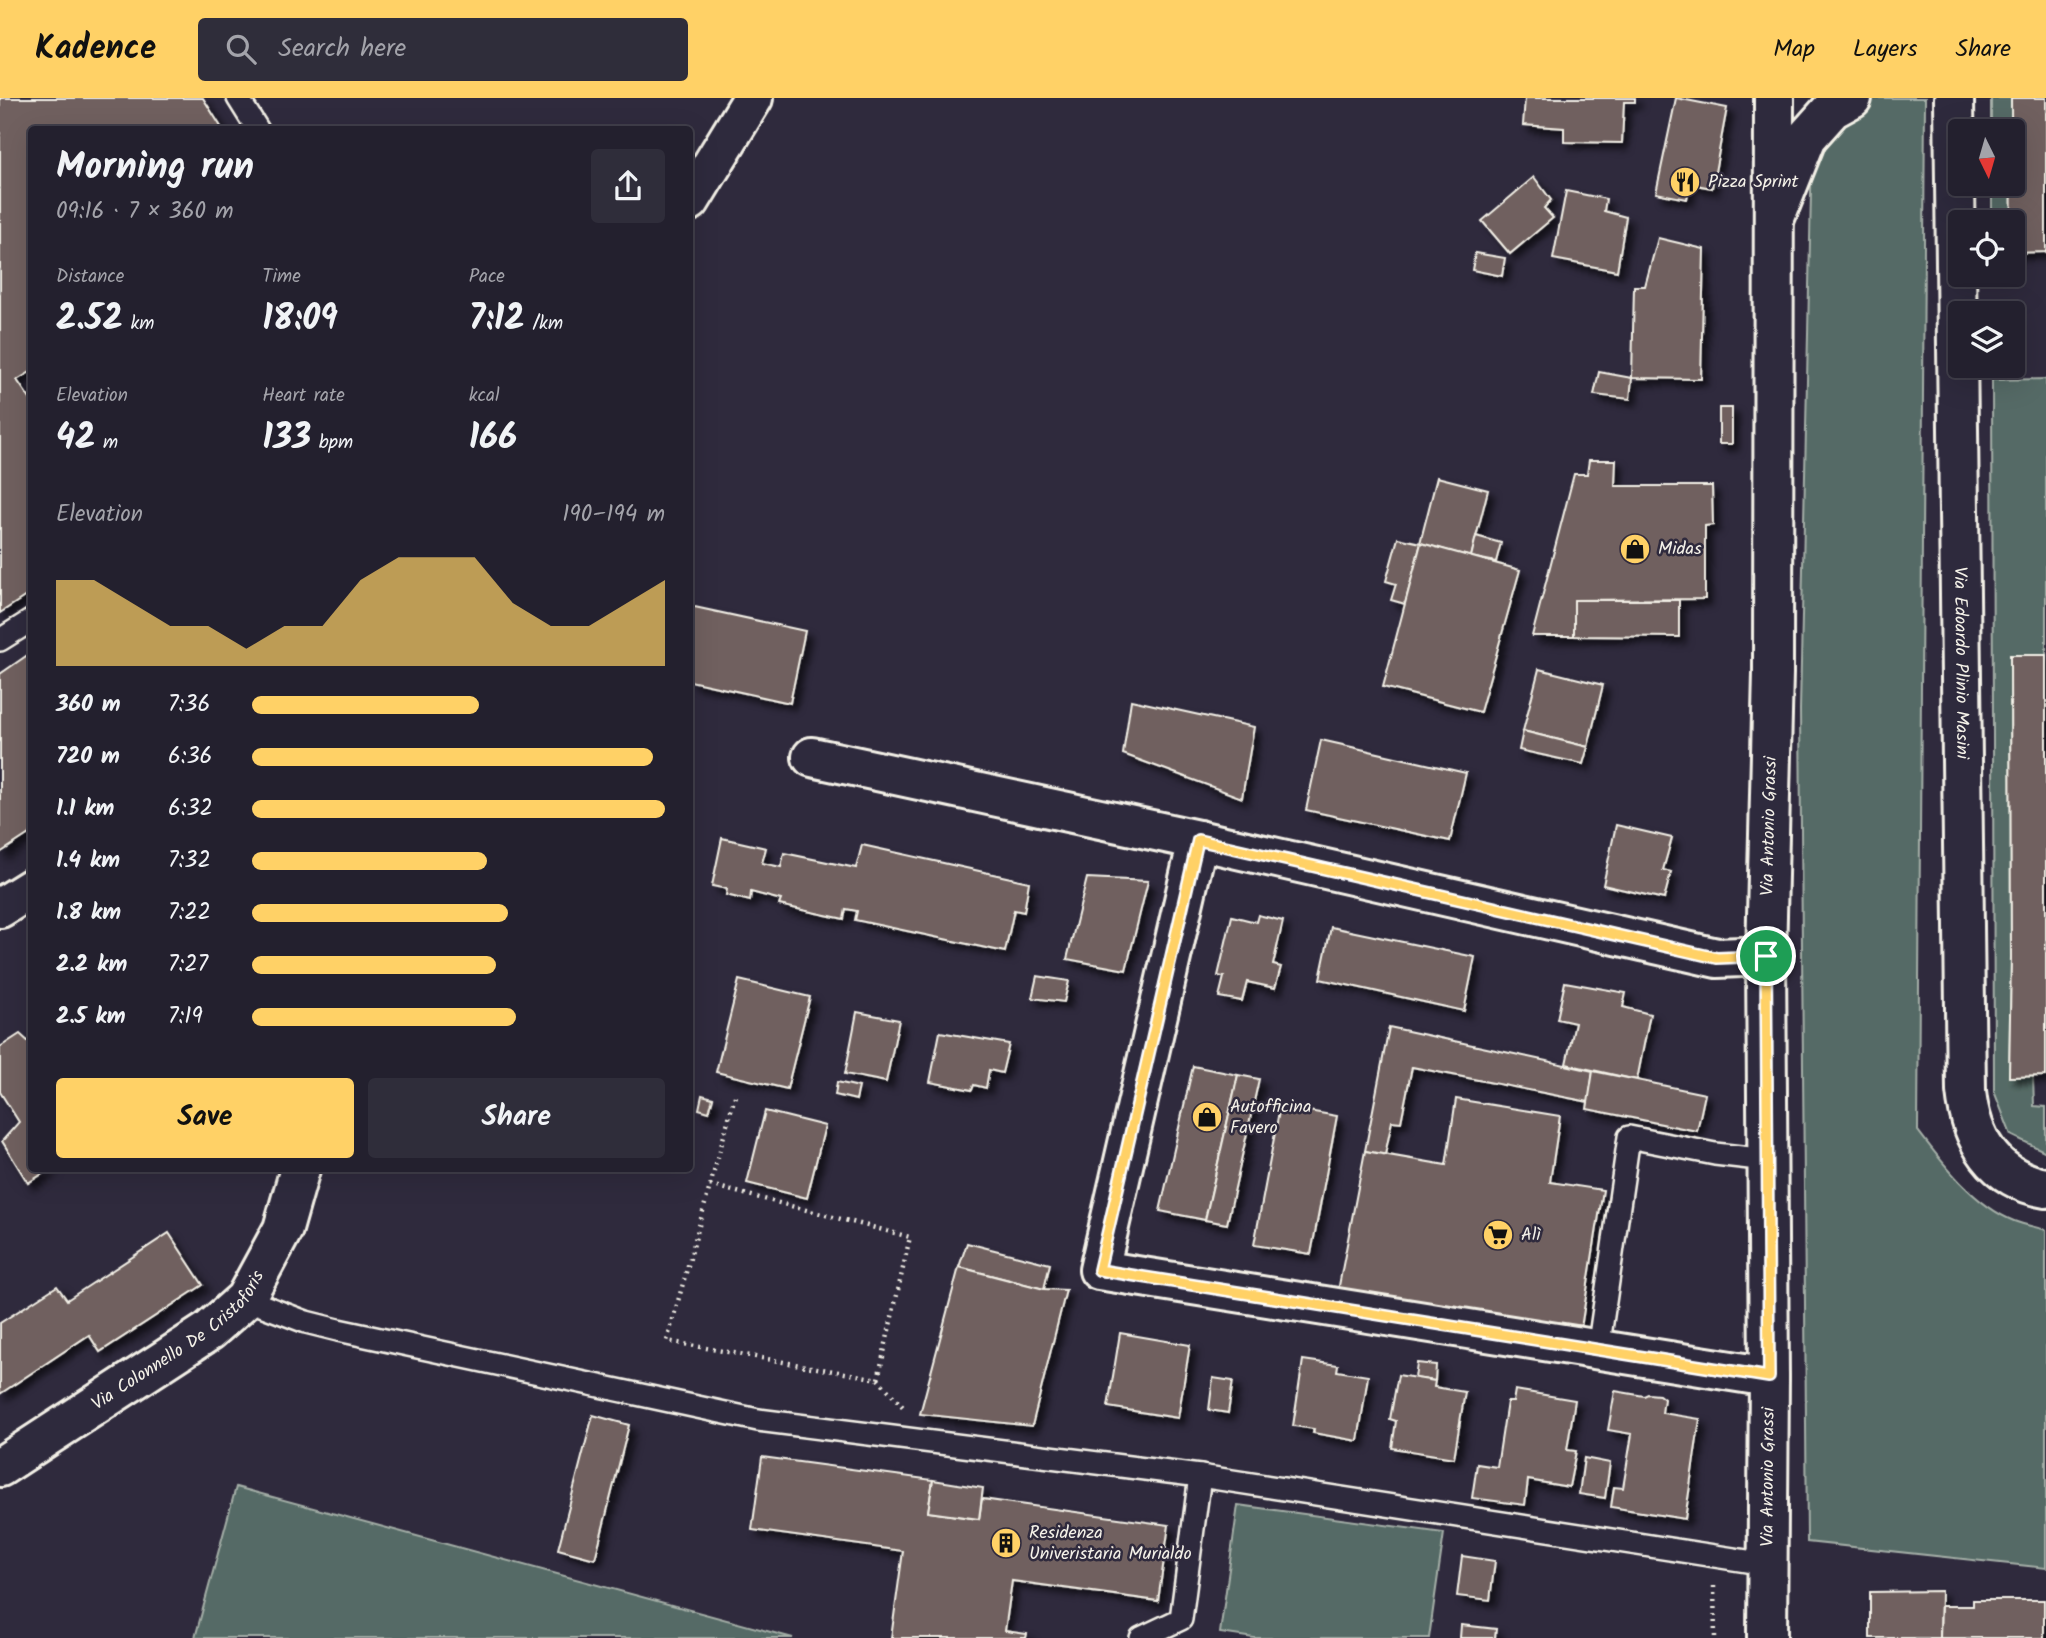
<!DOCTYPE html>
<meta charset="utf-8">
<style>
body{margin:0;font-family:Kalam,sans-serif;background:#2f2d3a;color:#f1f3f6;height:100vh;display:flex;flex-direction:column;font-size:26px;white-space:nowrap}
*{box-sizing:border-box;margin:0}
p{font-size:23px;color:#a3a3aa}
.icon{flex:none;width:38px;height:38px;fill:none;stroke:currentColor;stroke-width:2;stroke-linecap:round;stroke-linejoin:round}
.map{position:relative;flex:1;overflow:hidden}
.panel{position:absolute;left:28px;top:28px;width:665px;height:1046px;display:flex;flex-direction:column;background:#23202e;border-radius:7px;box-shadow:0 7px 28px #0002,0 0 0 2px #403e4a}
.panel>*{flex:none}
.needle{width:46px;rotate:175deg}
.fabs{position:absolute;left:1948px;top:21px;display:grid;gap:14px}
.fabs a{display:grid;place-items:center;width:77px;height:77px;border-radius:7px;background:#23202e;box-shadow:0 7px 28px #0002,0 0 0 2px #403e4a;font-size:35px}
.pin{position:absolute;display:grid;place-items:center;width:60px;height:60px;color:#fff;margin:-30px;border:4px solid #fff;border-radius:50%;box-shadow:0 2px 7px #0007}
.round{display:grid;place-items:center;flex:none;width:74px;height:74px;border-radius:7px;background:#2f2d3a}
.summary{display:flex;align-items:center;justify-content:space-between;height:119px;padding:0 28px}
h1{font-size:38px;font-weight:800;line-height:52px}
.figures{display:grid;grid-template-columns:repeat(3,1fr);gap:10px;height:119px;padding:7px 28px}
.figures div{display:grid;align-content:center}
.figures b{font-size:35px;font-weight:800}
.figures small{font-size:19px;font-weight:400}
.figures p{font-size:19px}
.chart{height:196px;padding:14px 28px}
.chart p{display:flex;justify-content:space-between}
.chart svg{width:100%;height:126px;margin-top:7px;fill:#ffd166;opacity:.7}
.button{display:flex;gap:14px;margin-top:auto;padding:14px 28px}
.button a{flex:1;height:80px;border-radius:7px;background:#ffd166;color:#111;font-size:28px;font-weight:800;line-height:80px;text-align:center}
.button a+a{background:#2f2d3a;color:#f1f3f6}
ul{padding:0 28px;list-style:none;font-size:23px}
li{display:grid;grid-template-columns:112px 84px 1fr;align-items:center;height:52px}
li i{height:18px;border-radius:9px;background:#ffd166}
header{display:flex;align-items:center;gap:42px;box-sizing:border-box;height:98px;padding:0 35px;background:#ffd166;color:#111}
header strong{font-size:33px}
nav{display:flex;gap:38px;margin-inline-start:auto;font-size:24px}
.search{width:490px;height:63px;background:#2f2d3a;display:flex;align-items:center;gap:18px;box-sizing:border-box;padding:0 24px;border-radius:7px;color:#a3a3aa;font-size:26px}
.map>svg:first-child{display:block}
.green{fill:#556b66;stroke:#a4aea7;stroke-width:2}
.building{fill:#70615e;stroke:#f4f1e8;stroke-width:2;filter:url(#shadow)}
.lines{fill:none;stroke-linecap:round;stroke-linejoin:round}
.lane-casing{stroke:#f4f1e8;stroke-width:26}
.street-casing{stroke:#f4f1e8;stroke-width:44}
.secondary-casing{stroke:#f4f1e8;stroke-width:44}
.path{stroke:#f4f1e8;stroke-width:4.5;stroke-dasharray:2 5;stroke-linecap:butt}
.lane{stroke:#2f2a3d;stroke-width:21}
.street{stroke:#2f2a3d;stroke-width:38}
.secondary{stroke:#2f2a3d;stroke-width:38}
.route-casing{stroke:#fff;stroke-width:14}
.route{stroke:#ffd166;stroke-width:9}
.labels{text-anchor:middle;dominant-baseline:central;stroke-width:5;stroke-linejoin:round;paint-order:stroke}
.poi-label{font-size:18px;fill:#f4f1e8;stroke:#2f2a3d;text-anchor:start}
.street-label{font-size:18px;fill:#f4f1e8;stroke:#2f2a3d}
</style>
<header>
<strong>Kadence</strong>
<div class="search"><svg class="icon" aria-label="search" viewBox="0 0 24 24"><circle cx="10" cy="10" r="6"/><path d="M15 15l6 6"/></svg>Search here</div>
<nav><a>Map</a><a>Layers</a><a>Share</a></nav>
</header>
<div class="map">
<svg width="2046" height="1540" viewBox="0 0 2046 1540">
<defs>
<filter id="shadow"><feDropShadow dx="6" dy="6" stdDeviation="3.5" flood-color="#0009"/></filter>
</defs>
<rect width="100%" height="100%" fill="#2f2a3d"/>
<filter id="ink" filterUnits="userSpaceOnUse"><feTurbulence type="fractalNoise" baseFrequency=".0143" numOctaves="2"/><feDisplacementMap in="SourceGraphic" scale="14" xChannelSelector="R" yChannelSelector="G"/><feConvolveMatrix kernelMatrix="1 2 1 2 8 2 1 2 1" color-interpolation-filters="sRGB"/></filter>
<g filter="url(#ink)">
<g class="green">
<path d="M1813,0h112l-7,1033c25,33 56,74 96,90 10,4 22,6 32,9v338l-239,-26 -7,-832z"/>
<rect x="1991" y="0" width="20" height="33"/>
<path d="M1992,86h19l1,38h-20z"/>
<path d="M2046,281v276l-36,1 1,301 -2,119h24l1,30 12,1v45l-35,-17 -17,-44 -2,-711z"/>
<path d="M236,1389l557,151h-598z"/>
<path d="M1238,1407l206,28 -15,105h-175l-34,-5z"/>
</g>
<g class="building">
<path d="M0,0h203l20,32h-191v241l-15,9 15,22v190l-32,21z"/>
<path d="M1525,0h110v4h-11l-2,41 -58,-1v-14l-41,-3z"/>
<path d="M1676,0l51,10 -15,80 -22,-4 -3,15 -31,-6z"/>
<path d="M2011,0h35v154l-34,1z"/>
<path d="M1534,79l17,23 -7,8 9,10 -43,36 -28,-33z"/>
<path d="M1566,93l40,8 -2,12 22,6 -9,54 -64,-12z"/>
<path d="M1658,140l46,11 -3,130 -69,-1 2,-92h11z"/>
<path d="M1475,155l30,5 -3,18 -30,-6z"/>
<path d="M1599,274l33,6 -2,21 -36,-4z"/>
<rect x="1719" y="310" width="13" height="36"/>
<path d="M1589,362h27l-1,26h97l1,39 -8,1v73l-131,1v36h-42l42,-162h13z"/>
<path d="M1437,379l51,13 -17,67 -51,-14z"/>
<path d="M1476,438l25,7 -5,19 -25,-5z"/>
<path d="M1398,440l23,5 -16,61 -14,-4 5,-16 -10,-3z"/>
<path d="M1421,445l99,27 -40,142 -97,-25z"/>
<path d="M1574,502h105v37l-105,-1z"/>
<path d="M690,508l115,25 -15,72 -100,-22z"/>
<path d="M32,554v180l-32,21v-179z"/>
<path d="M2010,557h36v421l-37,1 2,-120z"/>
<path d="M1539,571l64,16 -15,62 -65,-16z"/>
<path d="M1131,602l123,27 -12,71 -119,-44z"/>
<path d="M1523,633l65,16 -5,17 -64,-14z"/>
<path d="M1321,642l145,33 -16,68 -144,-31z"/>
<path d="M1616,727l56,13 -9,32 8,2 -7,27 -61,-14z"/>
<path d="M722,740l44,10 -4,15 19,4 3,-14 72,15 6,-23 167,37 -5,30 -10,-2 -9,42 -150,-32 2,-9 -11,-2 -2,10 -65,-14 2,-5 -30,-8 -1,9 -24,-6 1,-6 -15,-3z"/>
<path d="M1087,780l61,3 -22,89 -59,-11z"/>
<path d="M1258,817l25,6 -10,44 8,2 -6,21 -28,-6 -5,19 -23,-4 5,-20 -6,-1 14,-60 24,6z"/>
<path d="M1331,829l144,30 -11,54 -144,-32z"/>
<path d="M1037,878l32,5 -5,21 -32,-4z"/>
<path d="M739,882l71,17 -23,92 -71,-17z"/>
<path d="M1565,884l61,11 -3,14 27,7 -13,66 -71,-16 9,-41 -18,-4z"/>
<path d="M857,914l42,8 -13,62 -41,-8z"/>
<path d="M1389,929l204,44 -4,31 -177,-35 -11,55 -9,-1 -7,34 -20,-4z"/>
<path d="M940,934l69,12 -7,29 -13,-3 -3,18 -12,-3 -2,5 -42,-8z"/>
<path d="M20,936l12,11v124h18l-22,14 -26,-42 17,-19 -19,-30v-45z"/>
<path d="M1193,968l45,9 -33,145 -45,-9z"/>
<path d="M1593,973l112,23 -8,37 -110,-22z"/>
<path d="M1238,977l21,4 -32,145 -22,-4z"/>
<path d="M837,984l22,5 -3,13 -21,-5z"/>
<path d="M702,997l11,3 -4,14 -10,-3z"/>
<path d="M1456,1001l104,17 -10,66 53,8 -22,138 -243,-37 27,-140 81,14z"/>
<path d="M1280,1008l57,10 -26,138 -57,-9z"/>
<path d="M765,1013l60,15 -18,72 -60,-15z"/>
<path d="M169,1135l34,52 -103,67 -11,-17 -89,59v-71l57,-37 10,14z"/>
<path d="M967,1145l83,21 -6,25 -85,-22z"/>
<path d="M959,1169l85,22 22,1 -34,136 -112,-12z"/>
<path d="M1120,1235l70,12 -12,73 -70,-11z"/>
<path d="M1303,1262l35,5 -1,6 31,5 -10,65 -45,-8 1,-4 -21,-3z"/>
<path d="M1417,1265l19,2 -1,16 -20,-3z"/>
<path d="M1398,1277l37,6 -1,6 31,5 -11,66 -62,-10 4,-27 -6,-2z"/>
<path d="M1213,1280l20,3 -5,32 -19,-3z"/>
<path d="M1515,1292l60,10 -8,50 9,1 -7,36 -41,-7 -3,25 -53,-7 5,-34 20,3 10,-65h6z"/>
<path d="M1615,1293l29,5 4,-2 11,1 5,4 -2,14 38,6 -15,100 -74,-12 3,-20 9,1 9,-54 -24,-4z"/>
<path d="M593,1317l36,10 -34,134 -37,-10z"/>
<path d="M762,1359l171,23 -5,32 51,7 3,-20 187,26 -11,76 -146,-20 -7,50 22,3 -1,4h-135l12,-87 -151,-21z"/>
<path d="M1584,1360l26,5 -5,35 -26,-4z"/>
<path d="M933,1382l50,8 -4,31 -51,-7z"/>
<path d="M1462,1458l33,5 -5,39 -33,-4z"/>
<path d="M1941,1493l-1,47h-70v-46z"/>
<path d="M1973,1502h71v38h-104l1,-32h32z"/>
<path d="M1461,1527l35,4 -1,9h-35z"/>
</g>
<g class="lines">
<g class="lane-casing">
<g id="lane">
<path d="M238,0l20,32"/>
<path d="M0,542l32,-20"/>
<path d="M245,1201l61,23 32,8 420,90 442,56 566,88"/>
<path d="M1598,1252l31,-213 86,17 52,6"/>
<path d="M1141,1540l40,-19 19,-143"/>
</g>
</g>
<g class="street-casing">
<g id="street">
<path id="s1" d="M1954,0l12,993c5,49 28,88 80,97"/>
<path d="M690,103l63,-103"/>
<path d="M1774,122l33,-83 25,-28 20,-11"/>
<path d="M812,659l386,83 519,118 49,-2"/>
<path d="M1198,742l-99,430 670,107"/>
<path d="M0,810l32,-20"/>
<path id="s2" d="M0,1369l209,-136 36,-32 38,-70 17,-60"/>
</g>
</g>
<g class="secondary-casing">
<g id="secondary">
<path id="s3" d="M1767,1540l2,-261 -3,-421 7,-283 1,-575"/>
</g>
</g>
<g class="path">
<path d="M710,1087l200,52 -32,142 -211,-38 68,-245"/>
<path d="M878,1281l25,28"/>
<path d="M1714,1488l1,52"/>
</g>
<use href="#lane" class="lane"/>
<use href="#street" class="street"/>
<use href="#secondary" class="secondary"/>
</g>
</g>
<g class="lines" filter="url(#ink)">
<g class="route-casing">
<path id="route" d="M1198,742l519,118 49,-2 3,421 -670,-107z"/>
</g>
<use href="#route" class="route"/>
</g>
<defs>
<g id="restaurant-disc" transform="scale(1.575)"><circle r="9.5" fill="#ffd166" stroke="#2f2a3d"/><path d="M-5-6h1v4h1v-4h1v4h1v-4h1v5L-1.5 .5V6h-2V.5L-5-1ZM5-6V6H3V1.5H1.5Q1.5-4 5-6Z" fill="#111"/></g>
<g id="shop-disc" transform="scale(1.575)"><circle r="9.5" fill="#ffd166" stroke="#2f2a3d"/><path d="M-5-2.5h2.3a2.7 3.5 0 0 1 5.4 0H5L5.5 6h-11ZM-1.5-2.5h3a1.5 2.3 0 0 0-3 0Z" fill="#111"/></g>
<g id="supermarket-disc" transform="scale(1.575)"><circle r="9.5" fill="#ffd166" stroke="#2f2a3d"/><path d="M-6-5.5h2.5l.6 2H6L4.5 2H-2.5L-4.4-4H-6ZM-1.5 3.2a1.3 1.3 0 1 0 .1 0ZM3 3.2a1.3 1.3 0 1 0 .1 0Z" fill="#111"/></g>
<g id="building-disc" transform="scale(1.575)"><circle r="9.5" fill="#ffd166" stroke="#2f2a3d"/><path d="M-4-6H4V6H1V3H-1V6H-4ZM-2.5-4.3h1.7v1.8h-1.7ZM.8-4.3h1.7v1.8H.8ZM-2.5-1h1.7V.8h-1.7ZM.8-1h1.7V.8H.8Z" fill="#111"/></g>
</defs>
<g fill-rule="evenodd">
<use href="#restaurant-disc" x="1685" y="84"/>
<use href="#shop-disc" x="1635" y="451"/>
<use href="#shop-disc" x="1207" y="1019"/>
<use href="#supermarket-disc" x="1498" y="1137"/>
<use href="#building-disc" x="1006" y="1445"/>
</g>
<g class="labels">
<g class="poi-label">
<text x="1708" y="84">Pizza Sprint</text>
<text x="1658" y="451">Midas</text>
<text x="1230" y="1009">Autofficina<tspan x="1230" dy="21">Favero</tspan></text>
<text x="1521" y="1137">Alì</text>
<text x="1029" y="1435">Residenza<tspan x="1029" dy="21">Univeristaria Murialdo</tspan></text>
</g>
<g class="street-label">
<text stroke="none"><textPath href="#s1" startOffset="565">Via Edoardo Plinio Masini</textPath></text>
<text stroke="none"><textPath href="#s3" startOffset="812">Via Antonio Grassi</textPath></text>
<text stroke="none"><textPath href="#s2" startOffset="220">Via Colonnello De Cristoforis</textPath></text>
<text stroke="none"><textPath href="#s3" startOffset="161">Via Antonio Grassi</textPath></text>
</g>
</g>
</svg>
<div class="fabs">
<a><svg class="needle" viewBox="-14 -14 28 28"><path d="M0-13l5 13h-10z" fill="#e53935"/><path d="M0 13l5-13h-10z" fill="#a3a3aa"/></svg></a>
<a><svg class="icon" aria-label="locate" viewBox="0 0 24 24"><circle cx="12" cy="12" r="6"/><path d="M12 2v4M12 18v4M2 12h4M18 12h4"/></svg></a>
<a><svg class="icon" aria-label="layers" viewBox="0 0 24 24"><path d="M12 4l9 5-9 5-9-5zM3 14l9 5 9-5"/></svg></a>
</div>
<div class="pin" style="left:1766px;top:858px;background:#1e9e55"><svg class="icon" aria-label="arrive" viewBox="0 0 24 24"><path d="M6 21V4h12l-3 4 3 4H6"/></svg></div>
<section class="panel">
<div class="summary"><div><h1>Morning run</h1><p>09:16 · 7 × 360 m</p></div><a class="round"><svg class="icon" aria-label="share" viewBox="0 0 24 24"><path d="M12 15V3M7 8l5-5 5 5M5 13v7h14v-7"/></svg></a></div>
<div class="figures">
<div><p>Distance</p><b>2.52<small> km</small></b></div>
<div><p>Time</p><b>18:09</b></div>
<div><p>Pace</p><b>7:12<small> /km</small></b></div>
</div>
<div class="figures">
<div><p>Elevation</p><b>42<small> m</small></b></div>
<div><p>Heart rate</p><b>133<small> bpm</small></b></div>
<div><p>kcal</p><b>166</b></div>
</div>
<div class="chart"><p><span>Elevation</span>190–194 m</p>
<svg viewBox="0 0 160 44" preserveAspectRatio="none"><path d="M0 44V14L10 14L20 22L30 30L40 30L50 38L60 30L70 30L80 14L90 6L100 6L110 6L120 22L130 30L140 30L150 22L160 14V44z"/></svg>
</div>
<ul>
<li><b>360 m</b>7:36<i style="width:55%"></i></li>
<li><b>720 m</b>6:36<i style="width:97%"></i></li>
<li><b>1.1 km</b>6:32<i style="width:100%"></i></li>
<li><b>1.4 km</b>7:32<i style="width:57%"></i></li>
<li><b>1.8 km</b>7:22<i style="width:62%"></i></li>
<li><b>2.2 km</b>7:27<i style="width:59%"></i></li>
<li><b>2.5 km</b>7:19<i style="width:64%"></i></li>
</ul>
<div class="button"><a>Save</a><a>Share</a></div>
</section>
</div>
